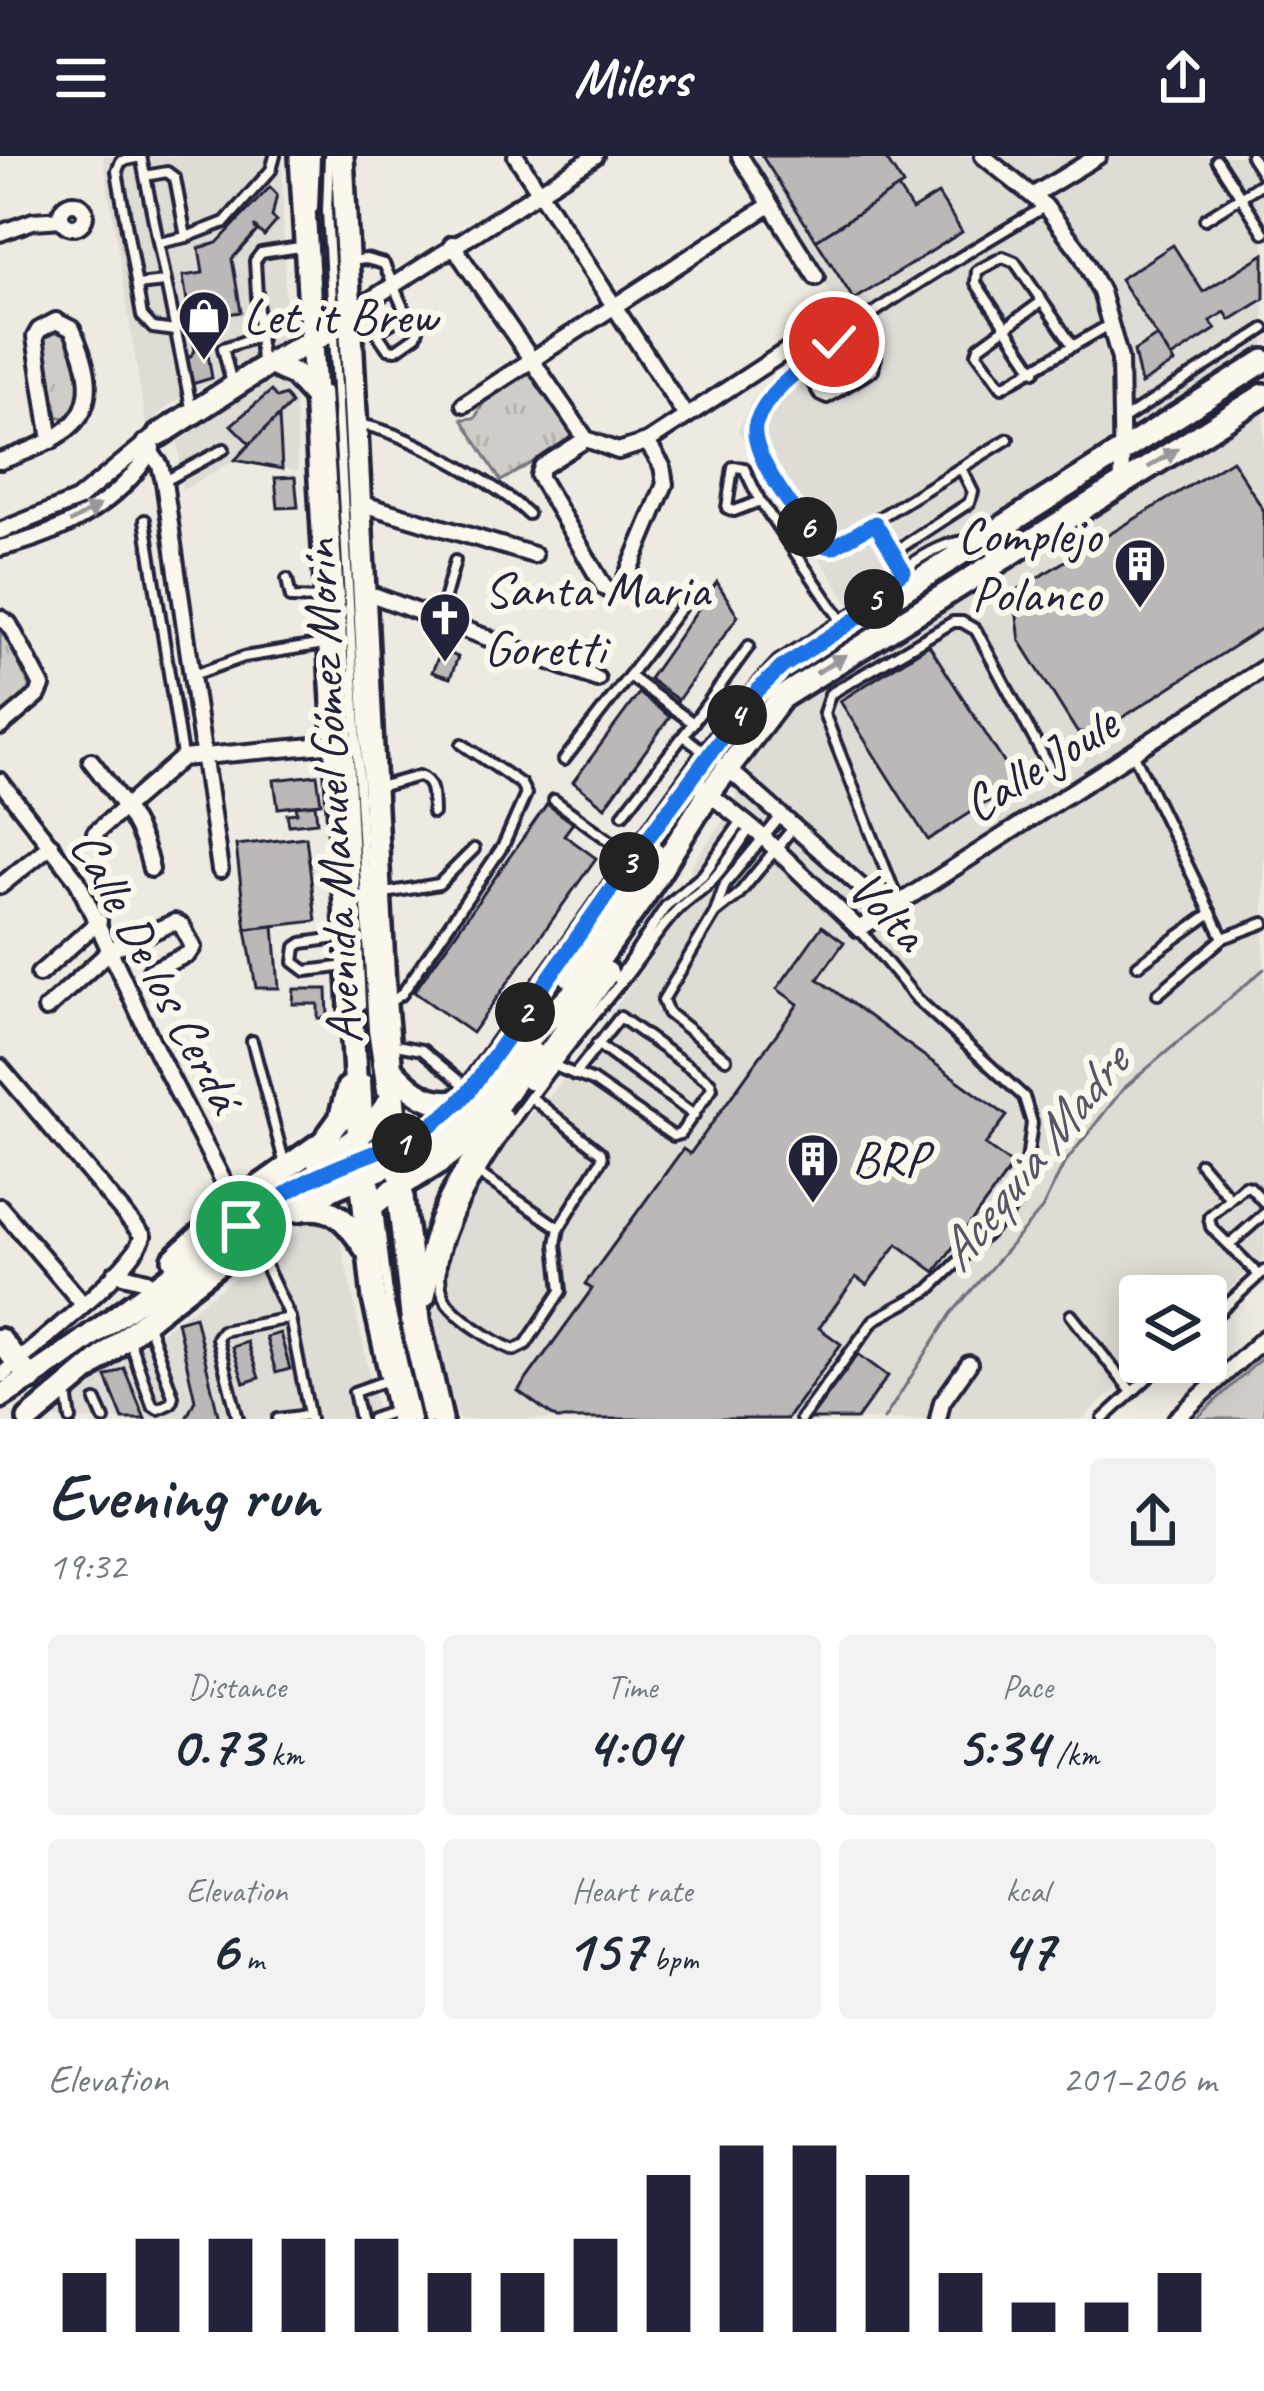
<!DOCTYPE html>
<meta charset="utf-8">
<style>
body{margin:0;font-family:Caveat,sans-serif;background:#f2f2f3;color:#1f2937;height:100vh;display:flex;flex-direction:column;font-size:45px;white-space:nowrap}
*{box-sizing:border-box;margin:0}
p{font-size:39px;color:#747a83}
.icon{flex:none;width:66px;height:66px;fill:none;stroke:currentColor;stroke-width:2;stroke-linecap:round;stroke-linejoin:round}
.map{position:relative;height:1263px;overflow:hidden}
.sheet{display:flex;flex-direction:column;background:#fff;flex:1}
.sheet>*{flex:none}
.controls{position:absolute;left:1119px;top:1119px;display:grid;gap:24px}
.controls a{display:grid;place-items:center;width:108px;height:108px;border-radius:12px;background:#fff;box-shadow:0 6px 30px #0003;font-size:60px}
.pin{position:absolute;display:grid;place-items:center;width:102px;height:102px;color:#fff;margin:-51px;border:6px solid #fff;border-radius:50%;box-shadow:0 3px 12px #0007}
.km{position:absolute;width:60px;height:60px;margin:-30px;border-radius:50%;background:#222;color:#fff;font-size:33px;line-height:60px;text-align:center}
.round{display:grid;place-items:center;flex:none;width:126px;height:126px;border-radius:12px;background:#f2f2f3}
.headline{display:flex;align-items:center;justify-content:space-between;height:204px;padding:0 48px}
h1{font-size:66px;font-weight:700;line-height:90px}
.stats{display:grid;grid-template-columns:repeat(3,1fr);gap:18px;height:204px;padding:12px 48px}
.stats div{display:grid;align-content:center;border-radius:12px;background:#f2f2f3;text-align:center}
.stats b{font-size:60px;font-weight:700}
.stats small{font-size:33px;font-weight:400}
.stats p{font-size:33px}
.chart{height:336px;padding:24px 48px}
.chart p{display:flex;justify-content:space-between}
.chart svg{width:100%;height:216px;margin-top:12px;stroke:#22223b;stroke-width:6}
header{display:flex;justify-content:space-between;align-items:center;height:156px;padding:0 48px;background:#22223b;color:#fff;font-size:54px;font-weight:700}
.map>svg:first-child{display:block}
.built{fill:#dfdbd5}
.park{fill:url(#park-tufts);stroke:#797882;stroke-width:3}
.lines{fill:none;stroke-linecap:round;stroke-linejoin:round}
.stream{stroke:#716f7c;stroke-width:3}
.building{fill:#bcb8b8;stroke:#22223b;stroke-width:3}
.lane-casing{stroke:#22223b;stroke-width:16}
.street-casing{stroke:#22223b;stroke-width:22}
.secondary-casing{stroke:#22223b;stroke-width:30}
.primary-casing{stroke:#22223b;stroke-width:30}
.lane{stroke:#fbf7ec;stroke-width:8}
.street{stroke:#fbf7ec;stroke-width:14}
.secondary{stroke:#fbf7ec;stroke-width:21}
.primary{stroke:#fbf7ec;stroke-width:21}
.oneway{fill:#99979c}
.route-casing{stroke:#fff;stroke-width:24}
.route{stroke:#1a73e8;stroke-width:15}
.labels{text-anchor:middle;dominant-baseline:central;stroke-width:12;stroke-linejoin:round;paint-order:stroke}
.poi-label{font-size:51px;fill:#22223b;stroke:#fbf7ec;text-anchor:start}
.street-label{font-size:51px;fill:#22223b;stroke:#fbf7ec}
.water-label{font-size:54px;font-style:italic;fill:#575666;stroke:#fbf7ec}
</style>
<header><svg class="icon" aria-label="menu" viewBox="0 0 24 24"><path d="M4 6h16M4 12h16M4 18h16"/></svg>Milers<svg class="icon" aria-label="share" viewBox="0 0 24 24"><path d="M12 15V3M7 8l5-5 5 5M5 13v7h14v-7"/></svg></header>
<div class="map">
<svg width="1264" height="1263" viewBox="0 0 1264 1263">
<defs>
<pattern id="park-tufts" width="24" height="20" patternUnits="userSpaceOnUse" patternTransform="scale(3)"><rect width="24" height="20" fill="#d0cdc9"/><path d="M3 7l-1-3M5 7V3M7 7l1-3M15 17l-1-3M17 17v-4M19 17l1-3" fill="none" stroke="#b2b0ae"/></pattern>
</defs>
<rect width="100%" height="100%" fill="#eeeae2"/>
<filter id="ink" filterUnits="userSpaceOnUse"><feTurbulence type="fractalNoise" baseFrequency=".00833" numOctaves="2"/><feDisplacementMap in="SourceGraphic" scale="24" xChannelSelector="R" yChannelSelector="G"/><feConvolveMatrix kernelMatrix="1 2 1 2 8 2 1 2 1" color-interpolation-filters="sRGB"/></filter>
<g filter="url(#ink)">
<g class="built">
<path d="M103,0h179l4,185 -117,64 -23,21z"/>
<path d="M747,0h517v1102l-58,51v-13h-66v66h6l-64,57h-624l-25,-102 5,-54 47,-111 58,-49 19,-21 123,-172 6,-45 35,-48 23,-51 40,-57 91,-57 -142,-220 12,-30 94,-87z"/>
<path d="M274,219l20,9 4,87 -63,-11 -53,30 -4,-51z"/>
<path d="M321,1062l12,6 2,13 5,1 39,181h-326l69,-59 179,-130 -1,-9z"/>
</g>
<g class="park">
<path d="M54,168l9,2c14,24 20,57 14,83l-12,9 -10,-2 -14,-80z"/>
<path d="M529,214l46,67 -74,44 -39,-62 13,-1 10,-18z"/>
<path d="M0,470l30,60 -2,9 -28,22z"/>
<path d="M1264,1200v63h-68z"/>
</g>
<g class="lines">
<path class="stream" d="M884,1263l67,-105 91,-105 22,-45 59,-75 141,-120"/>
</g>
<g class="building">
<path d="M320,0h5l1,18 -5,39 5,69h-6l-5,-69 6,-38z"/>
<path d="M762,0h122l19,29 -87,55z"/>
<path d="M270,31l7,7 -5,23 5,4 -13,15 -10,-10 3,5 -25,28 9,53 -20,3 -18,9 9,54 -20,6 -4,-25 7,-8 -12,-75 20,-3 -4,-25 18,-5z"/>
<path d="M898,32l14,22 26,-16 24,38 -108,68 -38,-60z"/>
<path d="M1173,89l30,47 61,-38v45l-34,21 -5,-8 -15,9 6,8 -45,29 -51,-79z"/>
<path d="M1157,180l17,27 -33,21 -7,-33z"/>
<path d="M271,235l6,7 8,-3 6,9 -41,40 -19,-19z"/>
<path d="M279,260l3,53 -47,-9 15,-16z"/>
<path d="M1232,304l32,51v116l-164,105h-23l-57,-91 -6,-49z"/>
<path d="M295,321l3,30 -20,1 -3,-30z"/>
<path d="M717,426l21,34 -60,84 -29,-21z"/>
<path d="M929,489l88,138 -89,57 -88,-139z"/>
<path d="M441,494l17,7 -8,21 -18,-6z"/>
<path d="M639,537l31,24 -65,90 -32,-25z"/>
<path d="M317,619l4,28 -43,5 -4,-28z"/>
<path d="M315,648l2,18 -28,3 -2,-11 10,-1 -1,-7z"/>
<path d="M547,648l26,19 -9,12 32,23 -124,175 -58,-41z"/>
<path d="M306,681l10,84 -70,8 -10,-84z"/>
<path d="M274,770l5,62h-23l-10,-59z"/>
<path d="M822,770l22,16 -26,37 189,137 -22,29 28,20 -78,107 -38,-28 -30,41 -11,-8 -37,51 22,16 -54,75h-230l-39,-28 74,-102 -7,-5 98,-135 7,5 108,-150 -21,-15z"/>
<path d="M294,833h33l1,29h-10v-14h-25z"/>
<path d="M391,1087l9,78h-7l-10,-76z"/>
<path d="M195,1160l24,103h-33l9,-19 -18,-79z"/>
<path d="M280,1177l10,36 -14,4 -10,-36z"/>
<path d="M247,1186l12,36 -15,5 -12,-36z"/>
<path d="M858,1198l30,22 -31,43h-47z"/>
<path d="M124,1212l21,51h-22l-17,-42z"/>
</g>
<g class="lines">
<g class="lane-casing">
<g id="lane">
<path d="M141,0l51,256"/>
<path d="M329,0l-2,55 46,818 9,62"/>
<path d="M1251,0l13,20"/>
<path d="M141,1l-20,4 -4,10 25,145 11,12 22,3"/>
<path d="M1217,4l47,73"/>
<path d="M145,20l22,-4 8,6 11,59 -27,6"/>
<path d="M313,52l2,-52"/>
<path d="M1205,63l59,-37"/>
<path d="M186,81l39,-15 46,-52 4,-14"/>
<path d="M349,105l17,-2 18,5 22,50 12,16 -2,6 -20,14 -8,-1 -9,-13 1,-6 26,-16"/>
<path d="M137,129l28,-3"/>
<path d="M1041,146l-62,45 -2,6 25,34 107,-62"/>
<path d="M261,208l-6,-103 6,-8 45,-7"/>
<path d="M803,212l17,27 7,3 46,-28 3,-13 -19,-32"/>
<path d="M1035,215l-59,-88 1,-12 26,-14 12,5 58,84"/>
<path d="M232,228l-9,-36 37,-12"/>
<path d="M325,235l22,323 14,291"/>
<path d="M1124,263l140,-90"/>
<path d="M356,268c43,4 142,60 172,90"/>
<path d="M1008,283l-178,109c-22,-6 -40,-43 -51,-63 -10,-16 -28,-38 -24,-58 12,-62 231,-185 289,-220"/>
<path d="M165,325l59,-32"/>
<path d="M760,345l-26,10 -7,-3 6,-41 11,1 16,33 83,122"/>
<path d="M145,364l37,236"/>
<path d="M875,367l18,29 7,-4 69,-45 4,-11 -12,-24"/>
<path d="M287,423l4,19 31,1"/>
<path d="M690,439l-61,81 64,47 56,-77"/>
<path d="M873,444c20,-26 64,-60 97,-59"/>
<path d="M439,462l16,-57"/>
<path d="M193,519l51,-18 80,-13"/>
<path d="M706,550l25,13"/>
<path d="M684,580l23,18"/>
<path d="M1133,597l90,185 -65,56"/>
<path d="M564,604l65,-84"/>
<path d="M375,632l44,-12c16,6 13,21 14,37"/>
<path d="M554,644l78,57"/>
<path d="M623,658l70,-91"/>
<path d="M385,737l54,-9 35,-35"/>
<path d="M898,745l-74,-188 6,-19 123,-72h9l14,8 74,139"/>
<path d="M715,757l23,-18 55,-67"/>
<path d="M344,781l-42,6 -6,4 -2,15 12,9 41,-5"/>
<path d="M1223,782l41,-15"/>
<path d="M1138,809l73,-52"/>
<path d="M618,823l48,-73 37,-31 38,-53"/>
<path d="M386,849l16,-11 101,-148 23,-52 -5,-10 -59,-40"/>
<path d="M252,885l33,124"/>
<path d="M391,888l31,6 47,39"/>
<path d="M597,888l97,71"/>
<path d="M726,903l-58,-46 -5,-13 52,-87 10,-29 57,-69"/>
<path d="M556,910c12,7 24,9 37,15l80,55 7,-2 32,-46 -2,-6 -90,-65 -46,58"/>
<path d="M366,924l2,39"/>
<path d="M532,942l69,55 1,6 -43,69 -3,16 5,47 -35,53 -12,6c-18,-7 -65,-36 -71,-55 -26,-73 137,-263 184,-320 17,-22 32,-46 51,-66 11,-11 25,-19 35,-30 14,-15 26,-35 38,-52"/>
<path d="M1200,1007l29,34"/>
<path d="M478,1017l81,55"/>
<path d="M374,1019l15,128 26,116"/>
<path d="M392,1040l15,133 21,90"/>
<path d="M253,1083l37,79 20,101"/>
<path d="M1230,1088l34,-30"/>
<path d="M1259,1119l-48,-48 -2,-10 35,-31 6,1 14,15"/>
<path d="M1071,1159l61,77"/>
<path d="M1206,1168l58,-53"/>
<path d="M129,1184l23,65 6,4 13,-6 2,-7 -26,-74"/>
<path d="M67,1238l4,25"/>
<path d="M96,1245l8,18"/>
<path d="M238,1263l-21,-81 5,-7 68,-13"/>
<path d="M278,1263l31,-4"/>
<path d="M360,1263l-6,-27 34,-12"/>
<path d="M372,1263l26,-9"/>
<path d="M801,1263l73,-99 55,-30 80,-78 14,-21 9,-68 -8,-26 -107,-98 -57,-69"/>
<path d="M1103,1263l62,-57"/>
</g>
</g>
<g class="street-casing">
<g id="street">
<path d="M516,0l170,260"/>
<path d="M740,0l76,121"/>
<path d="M983,0l62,50 36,47 20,39 19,67 2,124"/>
<path d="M1035,38l63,-38"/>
<circle cx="73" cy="59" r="12"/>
<path d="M0,77l33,-12 29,-2"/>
<path d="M452,88l134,195 32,12 29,-9 168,-110"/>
<path d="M350,157l245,-157"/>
<path d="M464,248l306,-199"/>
<path d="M586,283l-44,28 -3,9 65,111 10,6 8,-6 43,-103 -3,-18 -15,-24"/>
<path d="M144,287l16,22 4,17 56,388"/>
<path d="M0,305c77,-26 110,-49 72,-132l-16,-8 -17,9 -4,7 16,104"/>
<path d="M359,347l175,52"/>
<path d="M0,375l77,-31 75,-62"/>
<path d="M0,392c61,-14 119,-44 152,-99"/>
<path d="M363,439l13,1 221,83"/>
<path d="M0,462l9,6 33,62 -4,9 -38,32"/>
<path d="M91,605c27,35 51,65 60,108"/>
<path d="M724,609l162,144"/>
<path d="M691,623l72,58 96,92 405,-261"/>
<path d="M0,625l77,99 79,170 79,154"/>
<path d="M95,677l87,-75 153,-14"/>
<path d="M0,730l51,-41"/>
<path d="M39,818l60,-53"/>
<path d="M46,853l66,-60 63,-27 7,4 11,21 -5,7 -37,17"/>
<path d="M0,911l143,169c-10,34 -111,112 -141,139"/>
<path d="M0,1051l82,96"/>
<path d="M115,1117l32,8"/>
<path d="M938,1263l4,-17 27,-38"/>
<path d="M1176,1263l88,-81"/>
</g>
</g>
<g class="secondary-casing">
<g id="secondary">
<path d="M159,279l111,-72 51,-27 29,-23"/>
<path d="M0,1184l31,39"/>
</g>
</g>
<g class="primary-casing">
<g id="primary">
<path d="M301,0l60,1021 13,122 27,120"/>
<path d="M342,0l43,850 18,201 17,119 21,93"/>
<path d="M270,207l25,12 18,20"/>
<path d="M570,820l83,-123"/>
<path d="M392,914c21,23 39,37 70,30"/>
<path d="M531,923l76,-106"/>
<path d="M318,1006c31,-16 57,-35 75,-67"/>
<path d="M297,1054c36,-8 50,11 69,39"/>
<path d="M365,1057c21,-22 45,-32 70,-48 43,-28 71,-69 97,-112"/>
<path d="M174,1103l61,-55 89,-63 16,-22 8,-31"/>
<path d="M424,1140c10,-80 32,-113 78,-177"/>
<path d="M0,1241c97,-60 184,-135 279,-199 62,-42 143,-47 191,-108l263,-369 49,-54 482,-306"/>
<path d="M29,1263l124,-104 131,-102 52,-26 83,-34 38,-26 64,-80 60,-62 63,-89 65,-103 73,-96 482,-302"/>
</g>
</g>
<use href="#lane" class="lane"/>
<use href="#street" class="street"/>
<use href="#secondary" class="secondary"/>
<use href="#primary" class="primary"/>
</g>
<defs><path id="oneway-solid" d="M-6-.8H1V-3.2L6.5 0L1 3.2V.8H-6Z" transform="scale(3)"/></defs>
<g class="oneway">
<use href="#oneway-solid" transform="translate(1163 302) rotate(-32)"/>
<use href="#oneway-solid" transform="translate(85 358) rotate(-30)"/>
<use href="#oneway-solid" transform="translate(831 508) rotate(-32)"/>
</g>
</g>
<g class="lines" filter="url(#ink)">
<g class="route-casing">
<path id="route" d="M241,1070c26,-20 51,-39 81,-52 54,-25 109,-35 148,-84l163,-232 120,-163 29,-28 85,-55 17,-25 20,-16 -29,-48 -42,24 -13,-2c-18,-25 -74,-92 -64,-122 11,-34 52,-59 78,-81"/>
</g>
<use href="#route" class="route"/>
</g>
<defs>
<g id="shop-pin" transform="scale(2.7)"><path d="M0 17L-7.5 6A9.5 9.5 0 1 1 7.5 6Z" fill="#22223b" stroke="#fbf7ec"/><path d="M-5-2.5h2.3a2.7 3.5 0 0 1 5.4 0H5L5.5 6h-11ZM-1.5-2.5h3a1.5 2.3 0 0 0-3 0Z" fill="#fff"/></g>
<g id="building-pin" transform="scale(2.7)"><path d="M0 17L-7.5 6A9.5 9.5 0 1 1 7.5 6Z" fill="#22223b" stroke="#fbf7ec"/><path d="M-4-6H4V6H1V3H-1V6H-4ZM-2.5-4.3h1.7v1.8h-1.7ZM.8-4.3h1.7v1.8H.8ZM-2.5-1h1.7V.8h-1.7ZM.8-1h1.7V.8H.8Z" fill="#fff"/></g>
<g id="church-pin" transform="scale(2.7)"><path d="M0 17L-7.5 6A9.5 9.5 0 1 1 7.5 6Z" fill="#22223b" stroke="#fbf7ec"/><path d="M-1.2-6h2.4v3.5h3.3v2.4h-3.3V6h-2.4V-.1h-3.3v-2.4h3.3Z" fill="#fff"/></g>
</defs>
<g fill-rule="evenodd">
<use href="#shop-pin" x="204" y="160"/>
<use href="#building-pin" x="1140" y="408"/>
<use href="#church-pin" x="445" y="462"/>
<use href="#building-pin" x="813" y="1003"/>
</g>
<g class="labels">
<g class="poi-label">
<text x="243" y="160">Let it Brew</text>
<text x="1101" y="379" text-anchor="end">Complejo<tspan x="1101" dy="59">Polanco</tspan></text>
<text x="484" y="433">Santa Maria<tspan x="484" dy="59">Goretti</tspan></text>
<text x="852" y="1003">BRP</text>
</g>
<g class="street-label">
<text transform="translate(1040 608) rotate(-32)">Calle Joule</text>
<text transform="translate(331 636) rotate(-93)">Avenida Manuel Gómez Morín</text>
<text transform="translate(888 754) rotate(47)">Volta</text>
<text transform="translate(157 815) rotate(62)">Calle De los Cerdá</text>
</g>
<g class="water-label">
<text transform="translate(1032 1002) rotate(-51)">Acequia Madre</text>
</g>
</g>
</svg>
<div class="controls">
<a><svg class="icon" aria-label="layers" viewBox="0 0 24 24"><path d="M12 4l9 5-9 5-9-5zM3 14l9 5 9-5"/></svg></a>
</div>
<div class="pin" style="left:241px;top:1070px;background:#1e9e55"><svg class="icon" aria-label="arrive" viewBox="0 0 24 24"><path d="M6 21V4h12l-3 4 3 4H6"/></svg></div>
<div class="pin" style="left:834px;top:186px;background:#d93025"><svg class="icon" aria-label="check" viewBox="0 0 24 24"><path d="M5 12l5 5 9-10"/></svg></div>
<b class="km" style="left:402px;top:987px">1</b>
<b class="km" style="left:525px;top:856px">2</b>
<b class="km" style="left:629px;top:706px">3</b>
<b class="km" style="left:737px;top:559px">4</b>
<b class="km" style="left:874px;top:443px">5</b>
<b class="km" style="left:807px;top:371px">6</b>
</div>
<section class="sheet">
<div class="headline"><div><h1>Evening run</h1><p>19:32</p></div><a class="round"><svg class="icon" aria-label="share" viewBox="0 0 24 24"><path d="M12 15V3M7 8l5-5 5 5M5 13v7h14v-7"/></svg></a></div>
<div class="stats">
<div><p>Distance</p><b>0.73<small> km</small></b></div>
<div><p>Time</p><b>4:04</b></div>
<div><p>Pace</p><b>5:34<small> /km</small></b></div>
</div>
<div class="stats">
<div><p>Elevation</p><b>6<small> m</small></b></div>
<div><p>Heart rate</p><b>157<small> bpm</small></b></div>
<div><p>kcal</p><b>47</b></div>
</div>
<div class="chart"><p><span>Elevation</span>201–206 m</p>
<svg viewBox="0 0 160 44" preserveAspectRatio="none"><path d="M5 44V32M15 44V25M25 44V25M35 44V25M45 44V25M55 44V32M65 44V32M75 44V25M85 44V12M95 44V6M105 44V6M115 44V12M125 44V32M135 44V38M145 44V38M155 44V32"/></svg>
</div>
</section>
